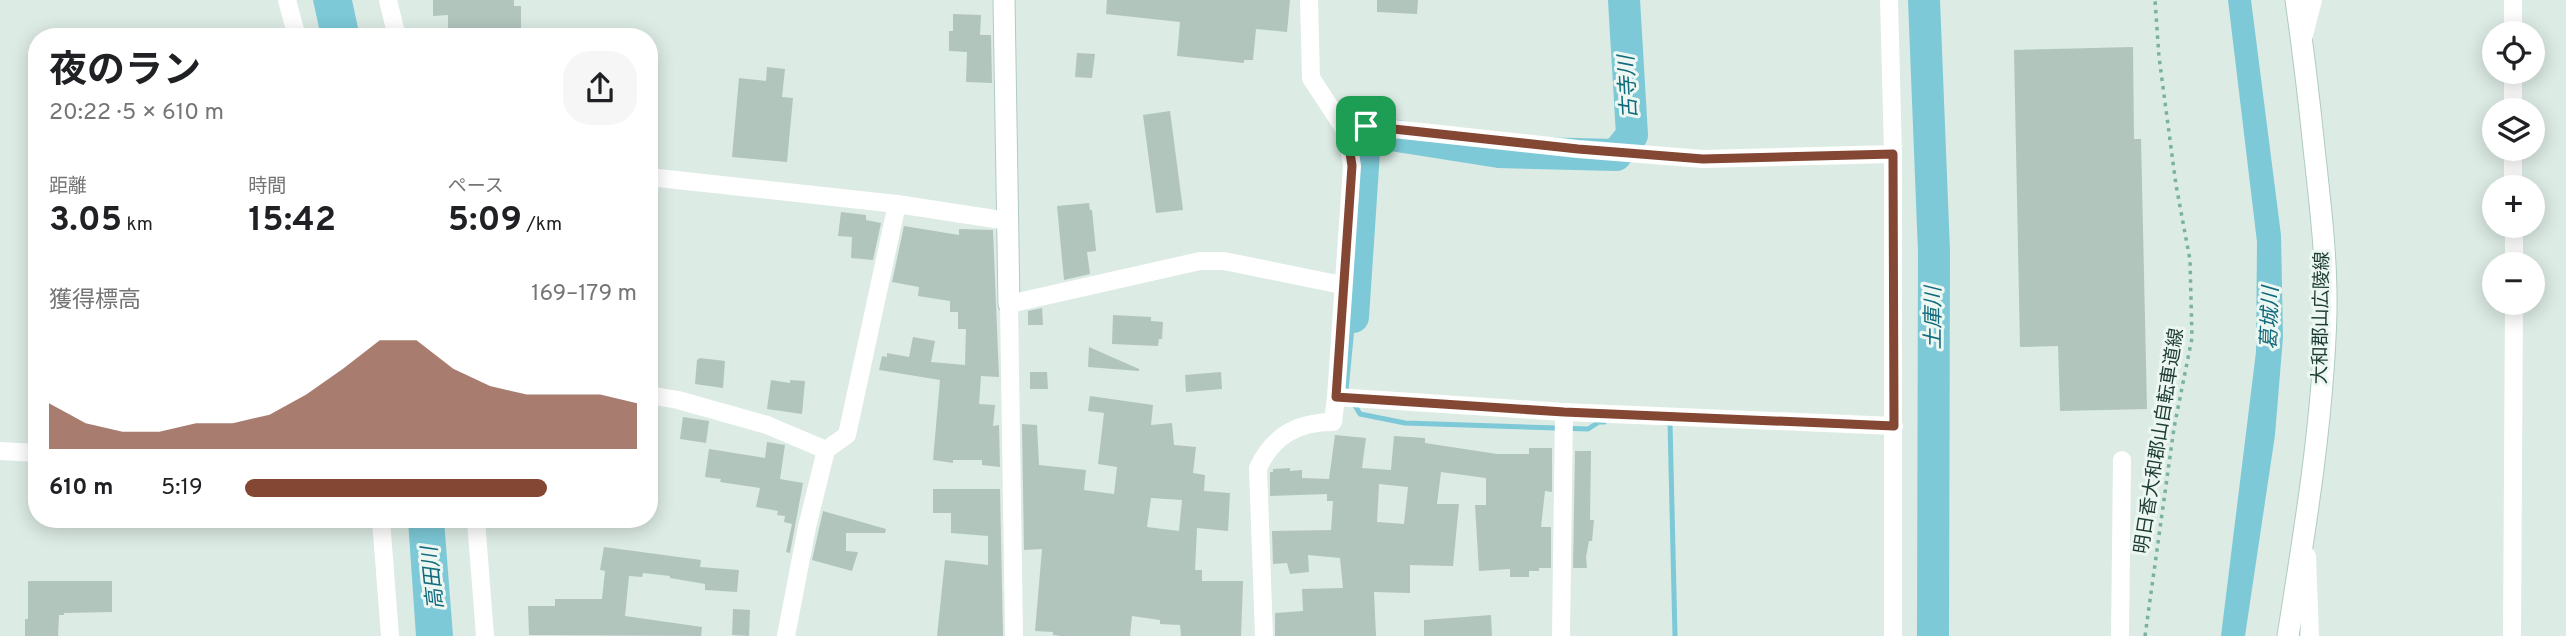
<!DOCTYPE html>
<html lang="ja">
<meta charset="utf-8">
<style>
body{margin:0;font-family:Overpass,"Noto Sans JP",sans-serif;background:#f6f6f6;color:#202124;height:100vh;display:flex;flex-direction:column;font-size:26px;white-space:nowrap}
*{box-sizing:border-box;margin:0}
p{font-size:23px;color:#757577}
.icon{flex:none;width:38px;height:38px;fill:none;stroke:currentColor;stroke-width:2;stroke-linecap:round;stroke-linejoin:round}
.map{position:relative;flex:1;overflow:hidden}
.details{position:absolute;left:28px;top:28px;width:630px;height:500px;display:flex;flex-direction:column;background:#fff;border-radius:28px;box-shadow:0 4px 18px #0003}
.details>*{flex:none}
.controls{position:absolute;left:2482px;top:21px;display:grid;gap:14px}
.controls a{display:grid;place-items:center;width:63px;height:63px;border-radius:50%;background:#fff;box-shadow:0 4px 18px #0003;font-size:35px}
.pin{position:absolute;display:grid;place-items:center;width:60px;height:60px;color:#fff;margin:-30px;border-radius:14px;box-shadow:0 4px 10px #0006}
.round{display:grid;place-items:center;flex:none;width:74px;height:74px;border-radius:28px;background:#f6f6f6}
.summary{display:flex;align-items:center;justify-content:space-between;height:119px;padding:0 21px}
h1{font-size:38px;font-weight:700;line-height:52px}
.metrics{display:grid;grid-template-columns:repeat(3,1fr);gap:10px;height:119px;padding:7px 21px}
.metrics div{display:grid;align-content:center}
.metrics b{font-size:35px;font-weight:700}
.metrics small{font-size:19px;font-weight:400}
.metrics p{font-size:19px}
.chart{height:196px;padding:14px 21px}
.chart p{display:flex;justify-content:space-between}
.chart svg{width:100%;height:126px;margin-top:7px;fill:#844733;opacity:.7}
ul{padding:0 21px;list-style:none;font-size:23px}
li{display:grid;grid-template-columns:112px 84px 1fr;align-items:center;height:52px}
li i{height:18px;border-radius:9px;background:#844733}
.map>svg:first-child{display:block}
.water{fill:#7dc9d7}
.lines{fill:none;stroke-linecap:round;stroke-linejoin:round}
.stream{stroke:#7dc9d7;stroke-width:5}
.river{stroke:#7dc9d7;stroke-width:32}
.building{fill:#b1c5bd;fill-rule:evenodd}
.secondary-casing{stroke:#aeccc1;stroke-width:23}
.path{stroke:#79b2a0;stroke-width:3.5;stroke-dasharray:3.5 5;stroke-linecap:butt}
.street{stroke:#fff;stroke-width:18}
.secondary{stroke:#fff;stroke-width:21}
.route-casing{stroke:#fff;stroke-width:14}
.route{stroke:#844733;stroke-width:9}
.labels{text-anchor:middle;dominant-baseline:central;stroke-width:6;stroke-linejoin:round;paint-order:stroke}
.street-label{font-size:19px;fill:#1d3b33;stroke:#edf7f2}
.water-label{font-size:21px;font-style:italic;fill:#116a7d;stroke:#edf7f2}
</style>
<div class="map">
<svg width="2566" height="636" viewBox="0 0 2566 636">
<rect width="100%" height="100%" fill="#dcebe4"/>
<g class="water">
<path d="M313,0h39l8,37h-39z"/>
<path d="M2228,0h23l30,235 2,102 -8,98 -30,201h-24l35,-284 1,-110z"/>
<path d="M408,520h36l9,116h-37z"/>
</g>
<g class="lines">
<g class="stream">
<path d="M1349,395l-3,-5 7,-73"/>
<path d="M1354,404l6,10 45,9 183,6 11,-7h5"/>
<path d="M1666,423h4l5,213"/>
</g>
<g class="river">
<path d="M1924,0l10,252 -1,384"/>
<path d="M1353,317l12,-180 7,-5 127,20 117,3 16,-20 -8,-135"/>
</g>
</g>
<g class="building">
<path d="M433,0h81v6h7v31h-15l1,-6 -59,-2v-14l-15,1z"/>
<path d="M1107,0h183l-3,32 -31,-3 -3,31h-9v3l-67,-7 3,-34 -74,-8z"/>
<path d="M1377,0h41l-1,14 -40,-2z"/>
<path d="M953,14l28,1 -1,20h11l1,48 -26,-1 1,-30 -18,-1v-20h4z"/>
<path d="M2133,47l1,92h7l6,270 -87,2 -2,-65 -38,1 -6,-297z"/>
<path d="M1077,53l18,1 -3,24 -17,-1z"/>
<path d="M767,67l18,2 -3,28 11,1 -6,64 -55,-5 7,-79 27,3z"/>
<path d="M1170,111l13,99 -27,3 -13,-98z"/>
<path d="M1089,203l1,7h2l4,41 -9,1 3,22 -26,6 -7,-74z"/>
<path d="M841,212l25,3v5l15,3 -8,37 -22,-2 1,-21 -14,-1z"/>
<path d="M904,226l55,9v-6l34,1 6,147 -18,-1 -2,28 16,1 -2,21 6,-1 1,42 -18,-2v-5h-29v3l-20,-3 7,-80 -61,-10 3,-14 5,1v-4l22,4 4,-20 22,4 -4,21 34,3 1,-36h-8v-17h-8v-11l-32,-5 1,-9 -27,-5z"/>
<path d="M1042,308l1,17h-15v-14z"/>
<path d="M1113,315l38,2v4l12,1 -1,17h-3l-1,7 -46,-2z"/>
<path d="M1089,347l50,22v2l-51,-4z"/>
<path d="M700,358l25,3 -2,27 -28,-4 2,-24z"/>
<path d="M1030,372h17l1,17h-18z"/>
<path d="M1221,372l1,17 -36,3 -1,-17z"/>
<path d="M771,380l19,3v-3l15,1 -3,33 -35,-5z"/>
<path d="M1090,396l63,9 -2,20 21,-2 2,22 22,2 -3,26 12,2 -1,16 26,2 -2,38 -31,-3 -2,42h7v11h41l-2,55h-60l-1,-11 -20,-1v-4l-28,-4 -2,20h-69l-8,-1v-3l-18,-1 7,-82 -18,1 -2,-126 15,1 2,40 47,5 -2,20 30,4 3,-27 -19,-3 6,-51 -16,-2zM1151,498l31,2 -3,31 -32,-4z"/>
<path d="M683,417l26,4 -3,22 -26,-4z"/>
<path d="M1335,435l31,3 -4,30 29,2 3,-34 31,2v5l72,11h32v-6h23v44l-7,-1 -4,36h10v41h-12v3h-10v6h-19v-8l-31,2 -4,-66h11v-27l-45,-6 -4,32h22l-6,62 -43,-1v28l-36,-1 2,44h-101v-23l28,-2 -1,-22 41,-1 -3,-30 -32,-3 1,17 -19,2 -3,-11 -14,1 -1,-33 59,-1 2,-29h-6v-7l-57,2v-24h3v-3l17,-1v3l12,-1v8l27,1zM1379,484l29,3 -4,37 -27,-2z"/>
<path d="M767,442l18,3 -5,34 23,4 -13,70 -4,-1 6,-28 -8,-2 1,-6 -8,-1 1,-4 -22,-4 4,-19 -40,-6 1,-3 -16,-2 4,-28 56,9z"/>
<path d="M1575,451h16l-1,69h4l-2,21h-3l-3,16 1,11h-14z"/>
<path d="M933,489h67l3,147h-66l8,-76 43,5v-29l-37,-3v-20h-18z"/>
<path d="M823,511l63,18 -1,4h-39v18l12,1 -6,19 -40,-11z"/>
<path d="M604,547l97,13 -1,7 39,3 -2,22 -32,-2v-6l-35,-6v-2l-27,-3 -1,4 -13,-1 -4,40 77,11 -1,9 -172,-1 -1,-29h27v-7h47l3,-28 -5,-1z"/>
<path d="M28,581h84v31l-48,1v2h-5l-1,21h-33v-17h3z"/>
<path d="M733,609l17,1 -1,26 -17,-1z"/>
<path d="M1491,615l1,21h-68v-16z"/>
</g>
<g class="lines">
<g class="secondary-casing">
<g id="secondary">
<path d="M1004,0l5,304"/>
<path d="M2288,636c17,-107 35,-215 38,-323 1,-55 -6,-110 -12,-165 -5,-49 -11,-99 -18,-148"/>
</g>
</g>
<path class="path" d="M2145,636l29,-208 18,-90 -2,-78 -14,-75 -17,-128 -4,-57"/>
<g class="street">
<path d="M287,0l10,37"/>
<path d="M388,0l9,37"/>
<path d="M1889,0l4,154v482"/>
<path d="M2513,0v33"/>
<path d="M2303,39l10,-39"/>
<path d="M2513,72v38"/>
<path d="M1347,133l19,-7 212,23 125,10 190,-5"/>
<path d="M2513,149v38"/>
<path d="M649,177l248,27 111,17"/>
<path d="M2514,226v38"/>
<path d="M649,395l29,5 89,25 59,25"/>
<path d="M1336,397l228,15 -3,224"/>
<path d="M1564,412l330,14"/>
<path d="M0,451l37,2"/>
<path d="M381,520l9,116"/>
<path d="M476,520l9,116"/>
<path d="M2307,556l3,80"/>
<path d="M786,636l21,-109 19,-77 21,-15 50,-231"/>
<path d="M1014,636l-5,-332 191,-43h24l118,24"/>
<path d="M1264,636l-6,-168c15,-33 40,-46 75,-46l3,-25 16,-231 -5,-33 -36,-55 -2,-78"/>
<path d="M2120,636l2,-176"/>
<path d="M2512,636l2,-333"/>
</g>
<use href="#secondary" class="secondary"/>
</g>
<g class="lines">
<g class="route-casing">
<path id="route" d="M1366,126l212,23 125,10 190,-5 1,272 -330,-14 -228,-15 16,-231 -5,-33z"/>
</g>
<use href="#route" class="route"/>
</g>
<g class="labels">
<g class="street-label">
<text transform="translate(2322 318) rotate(-89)">大和郡山広陵線</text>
<text transform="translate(2160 441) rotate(-81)">明日香大和郡山自転車道線</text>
</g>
<g class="water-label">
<text transform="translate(1629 87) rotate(-93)">古寺川</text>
<text transform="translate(1934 318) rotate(-90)">土庫川</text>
<text transform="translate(2271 318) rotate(-88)">葛城川</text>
<text transform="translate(434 578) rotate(-96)">高田川</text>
</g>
</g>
</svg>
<div class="controls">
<a><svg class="icon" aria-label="locate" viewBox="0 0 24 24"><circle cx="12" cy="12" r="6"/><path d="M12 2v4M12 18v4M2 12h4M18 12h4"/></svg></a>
<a><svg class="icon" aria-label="layers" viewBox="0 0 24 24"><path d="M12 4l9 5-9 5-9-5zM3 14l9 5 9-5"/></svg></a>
<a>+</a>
<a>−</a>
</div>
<div class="pin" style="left:1366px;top:126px;background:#1e9e55"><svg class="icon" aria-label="arrive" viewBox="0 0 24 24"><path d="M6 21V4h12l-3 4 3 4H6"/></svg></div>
<section class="details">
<div class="summary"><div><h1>夜のラン</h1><p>20:22 · 5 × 610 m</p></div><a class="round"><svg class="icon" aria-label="share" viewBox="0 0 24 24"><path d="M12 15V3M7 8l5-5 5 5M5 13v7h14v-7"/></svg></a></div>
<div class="metrics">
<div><p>距離</p><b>3.05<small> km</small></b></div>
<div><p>時間</p><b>15:42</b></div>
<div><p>ペース</p><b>5:09<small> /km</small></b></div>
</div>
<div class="chart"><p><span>獲得標高</span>169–179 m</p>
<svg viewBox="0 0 160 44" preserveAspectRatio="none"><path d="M0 44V28L10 35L20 38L30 38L40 35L50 35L60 32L70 25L80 16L90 6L100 6L110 16L120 22L130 25L140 25L150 25L160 28V44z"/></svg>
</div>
<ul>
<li><b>610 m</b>5:19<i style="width:77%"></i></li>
</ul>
</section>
</div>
